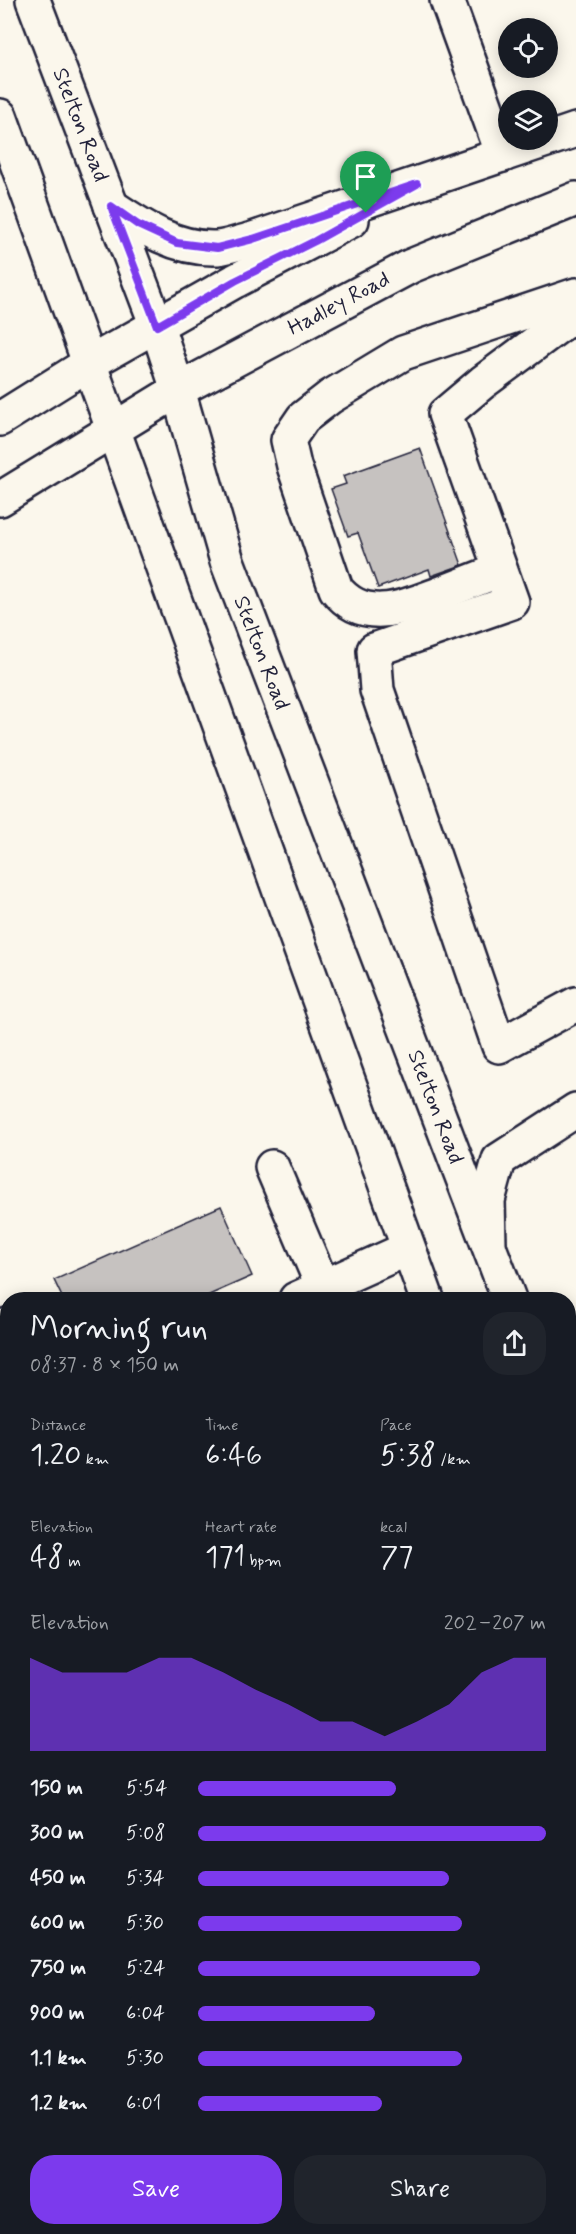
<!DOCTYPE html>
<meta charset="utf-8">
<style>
body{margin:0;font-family:Mynerve,sans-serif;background:#20242c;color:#f1f3f6;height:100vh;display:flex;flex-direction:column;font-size:22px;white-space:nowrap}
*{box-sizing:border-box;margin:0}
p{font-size:20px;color:#9ea1a6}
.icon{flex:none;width:33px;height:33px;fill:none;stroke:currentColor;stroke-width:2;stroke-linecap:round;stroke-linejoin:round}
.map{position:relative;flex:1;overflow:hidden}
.side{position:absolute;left:0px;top:1292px;width:576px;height:944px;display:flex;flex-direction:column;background:#171b24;border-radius:24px 24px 0 0;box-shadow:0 3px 15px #0003}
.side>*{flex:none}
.buttons{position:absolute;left:498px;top:18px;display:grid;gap:12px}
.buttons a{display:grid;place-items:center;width:60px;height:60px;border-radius:50%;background:#171b24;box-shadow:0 3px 15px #0003;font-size:30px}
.pin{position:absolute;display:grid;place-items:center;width:51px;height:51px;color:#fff;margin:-62px -26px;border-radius:50% 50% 50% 0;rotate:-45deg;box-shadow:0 0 6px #0007}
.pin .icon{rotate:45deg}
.round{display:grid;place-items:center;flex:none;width:63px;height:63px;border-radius:24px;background:#20242c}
.headline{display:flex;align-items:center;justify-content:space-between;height:102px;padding:0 30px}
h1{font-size:33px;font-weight:600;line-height:45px}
.figures{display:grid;grid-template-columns:repeat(3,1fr);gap:9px;height:102px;padding:6px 30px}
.figures div{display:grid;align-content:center}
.figures b{font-size:30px;font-weight:600}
.figures small{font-size:16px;font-weight:400}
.figures p{font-size:16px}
.chart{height:168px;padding:12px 30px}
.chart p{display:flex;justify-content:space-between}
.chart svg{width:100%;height:108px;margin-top:6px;fill:#7c3aed;opacity:.7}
.cta{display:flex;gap:12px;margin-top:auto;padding:12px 30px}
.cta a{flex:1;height:69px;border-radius:24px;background:#7c3aed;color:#fff;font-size:24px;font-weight:600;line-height:69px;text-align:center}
.cta a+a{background:#20242c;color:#f1f3f6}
ul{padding:0 30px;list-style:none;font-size:20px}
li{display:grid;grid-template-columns:96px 72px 1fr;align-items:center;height:45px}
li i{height:15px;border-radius:8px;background:#7c3aed}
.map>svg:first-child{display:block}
.green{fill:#dbd8d3;stroke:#7e7d87;stroke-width:1.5}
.building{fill:#c6c2c0;stroke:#22223b;stroke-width:1.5}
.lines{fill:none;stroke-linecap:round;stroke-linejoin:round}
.minor-casing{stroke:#22223b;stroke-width:38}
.major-casing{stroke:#22223b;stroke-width:38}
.minor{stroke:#fbf7ec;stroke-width:33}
.major{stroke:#fbf7ec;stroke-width:33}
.route-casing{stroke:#fff;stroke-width:12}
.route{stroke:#7c3aed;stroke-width:8}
.labels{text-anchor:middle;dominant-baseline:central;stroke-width:5;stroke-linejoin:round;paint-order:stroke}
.street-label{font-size:22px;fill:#22223b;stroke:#fbf7ec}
</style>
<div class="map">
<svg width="576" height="2234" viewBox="0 0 576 2234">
<rect width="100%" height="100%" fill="#fbf7ec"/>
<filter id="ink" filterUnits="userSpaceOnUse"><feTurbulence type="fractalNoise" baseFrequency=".0167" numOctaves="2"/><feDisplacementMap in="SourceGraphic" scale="12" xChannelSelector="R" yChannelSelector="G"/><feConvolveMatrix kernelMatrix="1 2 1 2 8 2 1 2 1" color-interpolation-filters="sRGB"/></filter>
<g filter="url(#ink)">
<g class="green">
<path d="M7,1629l1,599h234l-17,6h-225v-600z"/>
<path d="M576,1982v112l-7,3v-114z"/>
</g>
<g class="building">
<path d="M420,448l42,117 -31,11 -2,-7 -51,19 -20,-55 -10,3 -17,-47 15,-5 -3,-8z"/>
<path d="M221,1206l31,70 -52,23h-137l-9,-19z"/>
<path d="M335,2228h85l3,6h-102z"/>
</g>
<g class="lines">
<g class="minor-casing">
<g id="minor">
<path d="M447,0l56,155"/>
<path d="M576,313l-93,69 -38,32 67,188 -138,48 3,40 122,356 77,-42"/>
<path d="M500,570c-20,8 -41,16 -61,24 -35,13 -75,31 -103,-5l-42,-123 -6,-26 15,-22 27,-21 73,-44 173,-58"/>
<path d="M272,1167l51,120"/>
<path d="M489,1245l-1,-45 11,-40 77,-50"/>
<path d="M296,1299l111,-50"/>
<path d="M0,1329l8,-4"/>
<path d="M568,1356l8,-3"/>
<path d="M0,1434l8,-3"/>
<path d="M0,1550l8,-4"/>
<path d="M568,1749l8,-5"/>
<path d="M568,1825l8,-4"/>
<path d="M568,2157l8,-3"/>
<path d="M486,2228l3,6"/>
</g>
</g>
<g class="major-casing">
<g id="major">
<path d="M33,0l124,326 21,64 49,171 282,738"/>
<path d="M0,116l427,1183"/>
<path d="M111,206c31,21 66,44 106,42 11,-1 25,-6 36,-9l323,-109"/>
<path d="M0,419l88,-55 147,-83 117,-61"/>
<path d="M0,499l178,-109 233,-124 165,-67"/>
<path d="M568,1462l8,22"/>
<path d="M568,1658l8,16"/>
</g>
</g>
<use href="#minor" class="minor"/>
<use href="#major" class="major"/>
</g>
</g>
<g class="lines" filter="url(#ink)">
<g class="route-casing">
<path id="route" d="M417,184l-102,57 -80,40 -78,45 -46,-120 27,19 39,18 40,5 36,-9z"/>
</g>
<use href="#route" class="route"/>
</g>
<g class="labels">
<g class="street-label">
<text transform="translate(80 125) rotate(69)">Stelton Road</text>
<text transform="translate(339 304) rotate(-28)">Hadley Road</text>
<text transform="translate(261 653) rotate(69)">Stelton Road</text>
<text transform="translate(435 1107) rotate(69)">Stelton Road</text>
</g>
</g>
</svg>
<div class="buttons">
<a><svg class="icon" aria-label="locate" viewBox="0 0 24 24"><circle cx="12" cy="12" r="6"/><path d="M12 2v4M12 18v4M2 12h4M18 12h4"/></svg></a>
<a><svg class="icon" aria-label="layers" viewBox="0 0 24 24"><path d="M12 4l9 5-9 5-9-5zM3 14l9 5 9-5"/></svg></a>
</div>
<div class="pin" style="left:366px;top:213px;background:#1e9e55"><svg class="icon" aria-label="arrive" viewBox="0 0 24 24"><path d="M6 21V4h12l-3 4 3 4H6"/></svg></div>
<section class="side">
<div class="headline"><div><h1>Morning run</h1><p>08:37 · 8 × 150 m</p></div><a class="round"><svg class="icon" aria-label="share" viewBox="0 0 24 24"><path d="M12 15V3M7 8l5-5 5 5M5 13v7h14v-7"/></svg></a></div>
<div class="figures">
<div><p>Distance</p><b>1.20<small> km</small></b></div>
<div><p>Time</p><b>6:46</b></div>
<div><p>Pace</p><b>5:38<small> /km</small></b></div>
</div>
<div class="figures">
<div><p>Elevation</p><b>48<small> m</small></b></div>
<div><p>Heart rate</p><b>171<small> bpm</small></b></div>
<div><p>kcal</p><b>77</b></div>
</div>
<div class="chart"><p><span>Elevation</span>202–207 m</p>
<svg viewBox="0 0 160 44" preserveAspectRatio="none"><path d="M0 44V6L10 12L20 12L30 12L40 6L50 6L60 12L70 19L80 25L90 32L100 32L110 38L120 32L130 25L140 12L150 6L160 6V44z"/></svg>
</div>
<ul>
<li><b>150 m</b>5:54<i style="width:57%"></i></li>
<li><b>300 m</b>5:08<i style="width:100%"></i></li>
<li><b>450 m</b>5:34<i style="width:72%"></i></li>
<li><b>600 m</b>5:30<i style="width:76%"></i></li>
<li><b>750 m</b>5:24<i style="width:81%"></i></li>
<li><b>900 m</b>6:04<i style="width:51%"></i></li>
<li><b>1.1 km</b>5:30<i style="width:76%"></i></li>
<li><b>1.2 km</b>6:01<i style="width:53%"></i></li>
</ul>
<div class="cta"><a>Save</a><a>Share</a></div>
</section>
</div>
